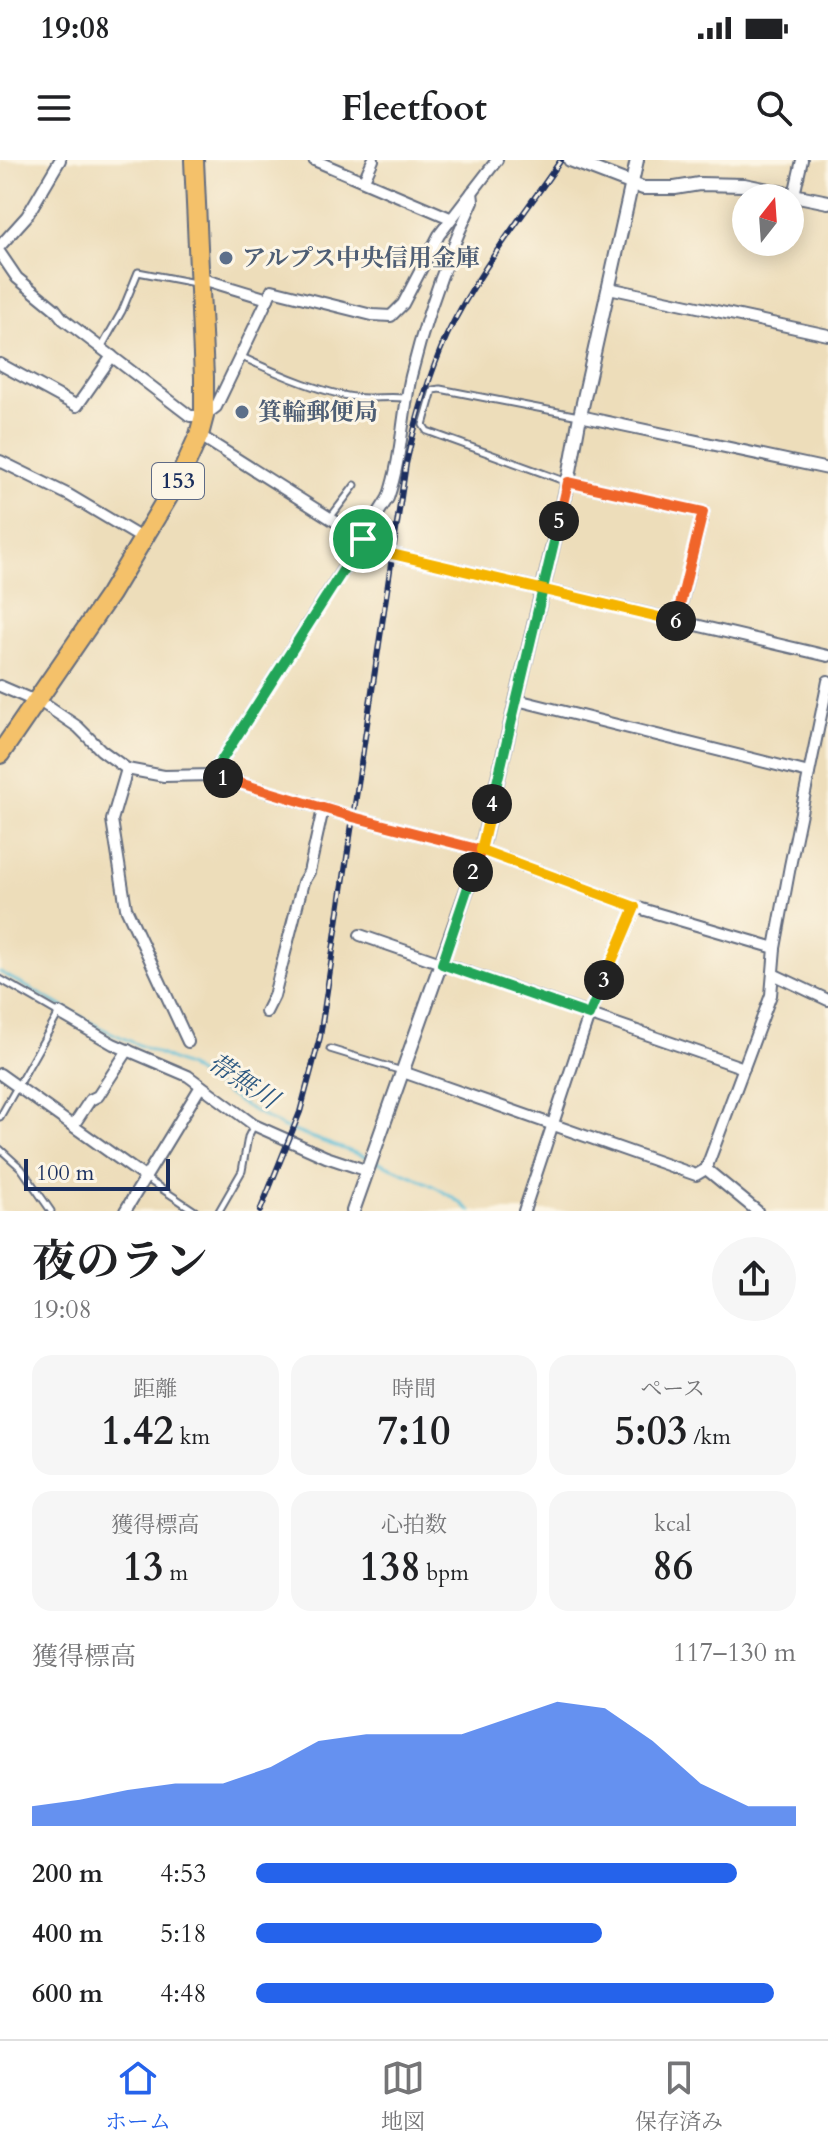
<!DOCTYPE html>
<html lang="ja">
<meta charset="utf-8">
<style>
body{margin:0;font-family:Cardo,"Noto Serif JP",serif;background:#f6f6f6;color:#202124;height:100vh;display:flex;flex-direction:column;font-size:30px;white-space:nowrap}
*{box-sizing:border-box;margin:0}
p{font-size:26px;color:#757577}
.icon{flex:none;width:44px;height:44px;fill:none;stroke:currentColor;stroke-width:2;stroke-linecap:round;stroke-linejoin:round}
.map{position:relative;height:1051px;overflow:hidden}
.sheet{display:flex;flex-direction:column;background:#fff;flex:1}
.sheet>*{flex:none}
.needle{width:52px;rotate:17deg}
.buttons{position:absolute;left:732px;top:24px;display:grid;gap:16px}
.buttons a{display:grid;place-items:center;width:72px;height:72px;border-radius:50%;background:#fff;box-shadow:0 4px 20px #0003;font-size:40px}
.scale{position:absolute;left:24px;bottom:20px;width:146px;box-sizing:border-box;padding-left:8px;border:4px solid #1b2f5e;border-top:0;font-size:22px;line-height:28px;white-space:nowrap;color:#1b2f5e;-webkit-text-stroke:6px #fcf5e5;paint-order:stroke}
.pin{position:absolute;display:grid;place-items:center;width:68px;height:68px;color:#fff;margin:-34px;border:4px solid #fff;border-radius:50%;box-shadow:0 2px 8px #0007}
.km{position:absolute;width:40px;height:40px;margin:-20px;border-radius:50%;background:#222;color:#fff;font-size:22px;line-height:40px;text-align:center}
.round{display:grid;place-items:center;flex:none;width:84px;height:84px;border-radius:42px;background:#f6f6f6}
.headline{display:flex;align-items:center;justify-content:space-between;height:136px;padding:0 32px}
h1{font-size:44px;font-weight:700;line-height:60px}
.metrics{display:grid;grid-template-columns:repeat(3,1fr);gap:12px;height:136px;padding:8px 32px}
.metrics div{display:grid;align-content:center;border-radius:20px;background:#f6f6f6;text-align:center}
.metrics b{font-size:40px;font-weight:700}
.metrics small{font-size:22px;font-weight:400}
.metrics p{font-size:22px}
.chart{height:224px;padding:16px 32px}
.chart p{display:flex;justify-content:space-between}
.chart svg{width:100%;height:144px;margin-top:8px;fill:#2563eb;opacity:.7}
ul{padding:0 32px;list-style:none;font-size:26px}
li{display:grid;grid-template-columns:128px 96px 1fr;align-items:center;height:60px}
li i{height:20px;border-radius:10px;background:#2563eb}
.status{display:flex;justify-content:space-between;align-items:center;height:56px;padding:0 40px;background:#fff;direction:ltr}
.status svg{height:22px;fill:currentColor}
header{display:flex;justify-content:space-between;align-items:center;height:104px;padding:0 32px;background:#fff;font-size:36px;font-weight:700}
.tabs{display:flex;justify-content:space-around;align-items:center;height:112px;border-top:2px solid #e0e0e0;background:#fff;font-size:22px;color:#757577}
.tabs a{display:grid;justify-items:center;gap:4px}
.tabs .active{color:#2563eb}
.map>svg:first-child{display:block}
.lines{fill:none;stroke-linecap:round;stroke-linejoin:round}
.stream{stroke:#57bbd5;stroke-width:3}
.service-casing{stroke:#646c7e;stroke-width:9}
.minor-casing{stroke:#646c7e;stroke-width:14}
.tertiary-casing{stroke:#646c7e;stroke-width:16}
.trunk-casing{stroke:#646c7e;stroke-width:22}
.service{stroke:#fff;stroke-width:5}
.minor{stroke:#fff;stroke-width:10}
.tertiary{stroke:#fff;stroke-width:12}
.trunk{stroke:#f4c16a;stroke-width:18}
.rail-casing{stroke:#1b2f5e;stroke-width:6}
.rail{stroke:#fcf5e5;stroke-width:3;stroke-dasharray:9;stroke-linecap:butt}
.split-1-casing{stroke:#fff;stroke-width:16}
.split-2-casing{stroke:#fff;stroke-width:16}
.split-3-casing{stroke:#fff;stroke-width:16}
.split-4-casing{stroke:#fff;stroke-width:16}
.split-5-casing{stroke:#fff;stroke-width:16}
.split-6-casing{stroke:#fff;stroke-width:16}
.split-7-casing{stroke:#fff;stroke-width:16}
.split-1{stroke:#22a559;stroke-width:10}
.split-2{stroke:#f0652b;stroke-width:10}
.split-3{stroke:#22a559;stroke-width:10}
.split-4{stroke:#f5b400;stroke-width:10}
.split-5{stroke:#22a559;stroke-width:10}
.split-6{stroke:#f0652b;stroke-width:10}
.split-7{stroke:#f5b400;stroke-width:10}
.service-dot{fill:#5c6f8a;stroke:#fcf5e5;stroke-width:3}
.labels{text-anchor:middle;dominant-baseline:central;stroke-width:6;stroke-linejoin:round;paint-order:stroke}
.shield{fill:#fcf5e5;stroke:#5e6a86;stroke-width:2}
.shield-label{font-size:22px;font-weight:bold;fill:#1b2f5e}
.service-label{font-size:24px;font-weight:bold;fill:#4e5e75;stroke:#fcf5e5;text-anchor:start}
.water-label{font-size:26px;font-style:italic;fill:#2d5982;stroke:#fcf5e5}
</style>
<div class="status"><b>19:08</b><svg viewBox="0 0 49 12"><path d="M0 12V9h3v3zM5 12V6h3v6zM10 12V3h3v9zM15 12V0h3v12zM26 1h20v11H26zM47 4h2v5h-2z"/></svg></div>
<header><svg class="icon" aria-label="menu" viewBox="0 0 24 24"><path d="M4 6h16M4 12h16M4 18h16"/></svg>Fleetfoot<svg class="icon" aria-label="search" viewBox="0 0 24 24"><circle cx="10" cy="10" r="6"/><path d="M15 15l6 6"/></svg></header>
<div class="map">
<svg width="828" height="1051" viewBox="0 0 828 1051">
<rect width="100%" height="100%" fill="#fcf5e5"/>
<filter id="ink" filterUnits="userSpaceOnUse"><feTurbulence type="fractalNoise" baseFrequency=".0125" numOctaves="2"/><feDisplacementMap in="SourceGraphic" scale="16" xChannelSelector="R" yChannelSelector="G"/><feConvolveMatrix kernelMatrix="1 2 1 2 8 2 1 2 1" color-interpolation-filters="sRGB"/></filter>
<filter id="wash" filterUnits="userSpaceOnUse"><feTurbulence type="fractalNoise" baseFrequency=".006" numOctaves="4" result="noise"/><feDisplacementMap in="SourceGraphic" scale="32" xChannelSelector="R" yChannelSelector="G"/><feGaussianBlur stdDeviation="1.8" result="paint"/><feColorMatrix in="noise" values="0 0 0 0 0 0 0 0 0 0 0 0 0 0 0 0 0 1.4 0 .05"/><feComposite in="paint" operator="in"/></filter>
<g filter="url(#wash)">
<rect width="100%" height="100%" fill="#edddba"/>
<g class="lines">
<g class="stream">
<path d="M0,812l101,56 87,39 52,36 42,24 84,30"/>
<path d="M373,1000c34,13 71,28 98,51"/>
</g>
</g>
</g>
<g filter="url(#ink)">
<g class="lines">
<g class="service-casing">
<g id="service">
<path d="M101,188l21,-37 16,-39 57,11"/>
<path d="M242,197c32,15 89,41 126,41 12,0 24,-1 37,0"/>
<path d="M567,322l-140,-51 -4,-6 10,-35 7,-1 139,27"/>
<path d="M330,358l25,-33"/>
<path d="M0,819l59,34 -59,104"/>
<path d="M330,889l72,22"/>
<path d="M0,989l21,19 30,43"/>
<path d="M147,1019l48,32"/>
<path d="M219,1051l23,-40 6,-34 6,-12"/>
</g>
</g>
<g class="minor-casing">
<g id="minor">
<path d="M314,0l136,58"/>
<path d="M364,20l9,-20"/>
<path d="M794,35l8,-35"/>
<path d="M0,86l27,-30 33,-56"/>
<path d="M0,93l17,25 38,31 8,10 127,97h14l12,-9 56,-117 100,25 19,1 12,-12 36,-69 58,-75"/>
<path d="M199,118l69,21"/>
<path d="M609,128l219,47"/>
<path d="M0,204l77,42 35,-50"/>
<path d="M580,256l248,53"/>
<path d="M199,275l164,104 29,15 436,102"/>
<path d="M0,301l69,34 74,44"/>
<path d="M568,322l135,30 -26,109"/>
<path d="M0,526l28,12 10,2 40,27 23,23 26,19 37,7 48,-1 141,42 128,33 154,57 140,41"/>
<path d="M517,540l292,73"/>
<path d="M127,609l-15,51 14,88 62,134"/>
<path d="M212,615l176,-277c14,-40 14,-82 23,-122 15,-61 36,-119 62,-175l-1,-9"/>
<path d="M360,775l384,133"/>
<path d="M773,814l55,26"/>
<path d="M266,852l8,-16 29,-114 6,-10 14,-63"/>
<path d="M59,853l54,31 75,32 66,49 72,32 42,14"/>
<path d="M403,912l293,103 10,-6 65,-174 4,-47 15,-82 38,-185"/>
<path d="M0,914l146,104"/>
<path d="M73,966l17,-26 8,-4 30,-46"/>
<path d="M706,1009l51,42"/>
<path d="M125,1051l76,-125"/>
<path d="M524,1051l65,-196 46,-108"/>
</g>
</g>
<g class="tertiary-casing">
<g id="tertiary">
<path d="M570,0l73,28h32l24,-4 45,1 84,17"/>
<path d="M353,1051l128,-361 87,-368 12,-66 57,-256"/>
</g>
</g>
<g class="trunk-casing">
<path id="trunk" d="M0,594l110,-160 71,-119 18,-40 5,-19v-39l-10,-217"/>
</g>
<use href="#service" class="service"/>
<use href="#minor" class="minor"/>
<use href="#tertiary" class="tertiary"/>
<use href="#trunk" class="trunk"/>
<g class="rail-casing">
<path id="rail" d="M260,1051l40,-99 20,-75 86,-573c10,-45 22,-87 41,-129 30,-62 75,-118 114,-175"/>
</g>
<use href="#rail" class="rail"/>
</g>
</g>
<g class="lines" filter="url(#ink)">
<g class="split-1-casing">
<path id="split-1" d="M223,618l-11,-3 151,-236"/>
</g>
<g class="split-2-casing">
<path id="split-2" d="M223,618l130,39 128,33 -8,22"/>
</g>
<g class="split-3-casing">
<path id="split-3" d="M473,712l-31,92 147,51 15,-35"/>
</g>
<g class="split-4-casing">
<path id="split-4" d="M492,644l-11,46 154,57 -31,73"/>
</g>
<g class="split-5-casing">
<path id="split-5" d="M492,644l67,-283"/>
</g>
<g class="split-6-casing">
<path id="split-6" d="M559,361l9,-39 135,30 -27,109"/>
</g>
<g class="split-7-casing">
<path id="split-7" d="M363,379l29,15 284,67"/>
</g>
<use href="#split-1" class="split-1"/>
<use href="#split-2" class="split-2"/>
<use href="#split-3" class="split-3"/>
<use href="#split-4" class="split-4"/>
<use href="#split-5" class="split-5"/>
<use href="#split-6" class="split-6"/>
<use href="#split-7" class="split-7"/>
</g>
<g class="service-dot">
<circle cx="226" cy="98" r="8"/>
<circle cx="242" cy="252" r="8"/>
</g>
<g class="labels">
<rect class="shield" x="152" y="303" width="52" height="36" rx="6"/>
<g class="shield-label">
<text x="178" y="321">153</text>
</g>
<g class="service-label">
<text x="242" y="98">アルプス中央信用金庫</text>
<text x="258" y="252">箕輪郵便局</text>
</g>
<g class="water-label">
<text transform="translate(243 921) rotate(33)">帯無川</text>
</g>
</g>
</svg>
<div class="buttons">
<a><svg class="needle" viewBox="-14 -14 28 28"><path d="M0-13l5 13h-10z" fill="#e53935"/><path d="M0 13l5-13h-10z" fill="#757577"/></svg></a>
</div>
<div class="scale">100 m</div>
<div class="pin" style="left:363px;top:379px;background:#1e9e55"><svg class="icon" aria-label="arrive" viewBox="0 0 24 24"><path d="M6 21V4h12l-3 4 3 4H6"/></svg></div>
<b class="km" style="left:223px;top:618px">1</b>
<b class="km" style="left:473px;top:712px">2</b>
<b class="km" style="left:604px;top:820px">3</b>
<b class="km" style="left:492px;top:644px">4</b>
<b class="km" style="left:559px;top:361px">5</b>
<b class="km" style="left:676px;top:461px">6</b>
</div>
<section class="sheet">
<div class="headline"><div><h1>夜のラン</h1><p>19:08</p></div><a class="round"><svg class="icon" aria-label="share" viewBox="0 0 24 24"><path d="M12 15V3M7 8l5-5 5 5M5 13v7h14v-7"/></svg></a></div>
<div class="metrics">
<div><p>距離</p><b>1.42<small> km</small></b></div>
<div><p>時間</p><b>7:10</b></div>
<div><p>ペース</p><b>5:03<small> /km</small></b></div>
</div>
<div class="metrics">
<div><p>獲得標高</p><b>13<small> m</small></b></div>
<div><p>心拍数</p><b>138<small> bpm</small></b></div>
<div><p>kcal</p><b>86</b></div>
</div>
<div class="chart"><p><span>獲得標高</span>117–130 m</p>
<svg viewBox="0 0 160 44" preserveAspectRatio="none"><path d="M0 44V38L10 36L20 33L30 31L40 31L50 26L60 18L70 16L80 16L90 16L100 11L110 6L120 8L130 18L140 31L150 38L160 38V44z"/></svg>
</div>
<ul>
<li><b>200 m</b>4:53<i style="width:89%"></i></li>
<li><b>400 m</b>5:18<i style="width:64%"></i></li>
<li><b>600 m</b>4:48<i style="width:96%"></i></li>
</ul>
</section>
<nav class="tabs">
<a class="active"><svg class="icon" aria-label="home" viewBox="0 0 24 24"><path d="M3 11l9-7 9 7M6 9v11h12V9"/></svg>ホーム</a>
<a><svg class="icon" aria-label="map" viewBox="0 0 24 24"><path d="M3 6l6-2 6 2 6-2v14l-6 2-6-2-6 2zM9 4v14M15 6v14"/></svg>地図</a>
<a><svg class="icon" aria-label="saved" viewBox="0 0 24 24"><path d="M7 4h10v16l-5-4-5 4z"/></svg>保存済み</a>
</nav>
